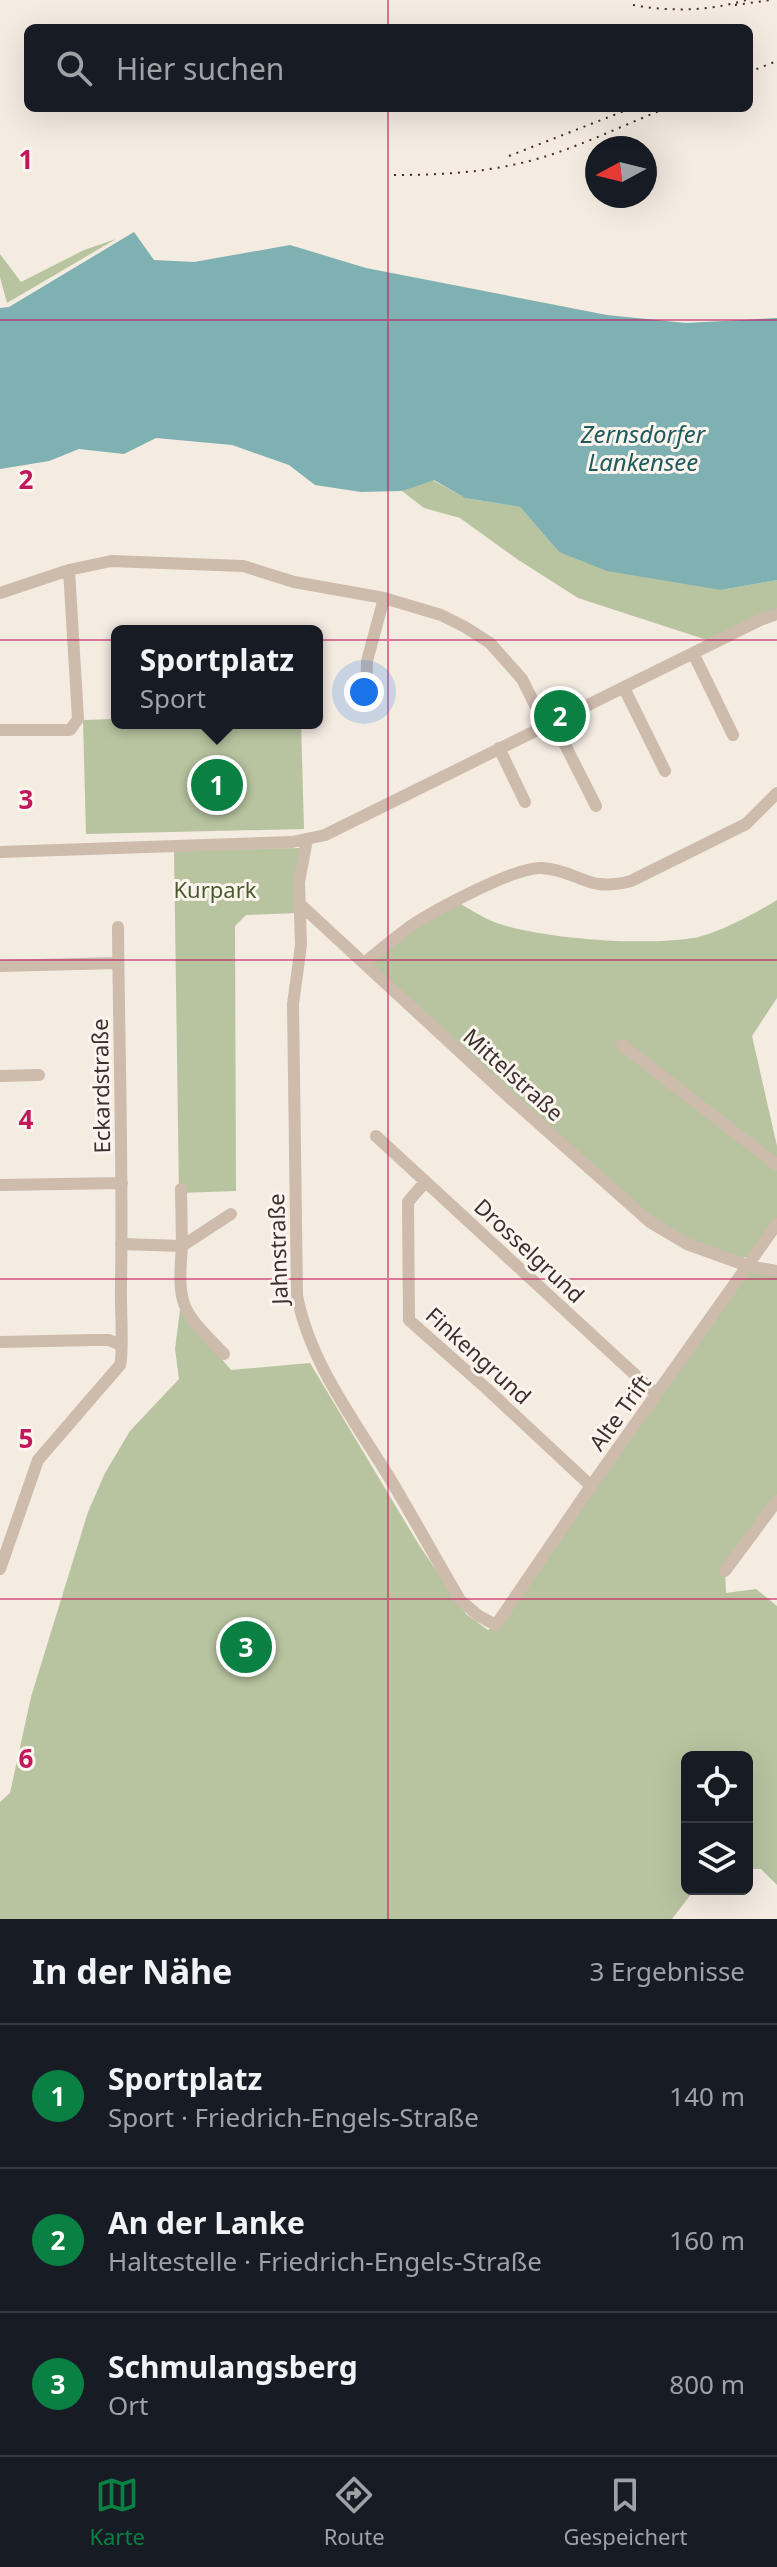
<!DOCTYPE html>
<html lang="de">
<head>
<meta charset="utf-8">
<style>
	body { margin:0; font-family:"Noto Sans",sans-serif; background:#242831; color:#f1f3f6 }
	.controls { position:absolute; right:24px; bottom:24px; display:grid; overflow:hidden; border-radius:12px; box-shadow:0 8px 32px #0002 }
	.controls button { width:72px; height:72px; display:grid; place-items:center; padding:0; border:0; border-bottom:2px solid #363941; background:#171b24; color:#f1f3f6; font:40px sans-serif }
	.compass { position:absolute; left:585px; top:136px; width:72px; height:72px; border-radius:50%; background:#171b24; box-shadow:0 8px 32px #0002; rotate:263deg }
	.you { position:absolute; left:364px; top:692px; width:28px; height:28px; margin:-20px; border:6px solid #fff; border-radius:50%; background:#1a73e8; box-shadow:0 0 0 12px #1a73e833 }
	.badge { display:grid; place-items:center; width:52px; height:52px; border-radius:50%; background:#0b8043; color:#fff; font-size:26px; font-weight:700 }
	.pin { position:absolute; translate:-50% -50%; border:4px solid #fff; box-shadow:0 2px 8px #0006 }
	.popup { position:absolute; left:111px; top:625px; width:212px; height:104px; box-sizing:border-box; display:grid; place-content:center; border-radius:12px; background:#171b24; filter:drop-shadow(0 2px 6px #0005); font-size:26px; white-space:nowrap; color:#9ea1a6 }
	.popup b { font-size:30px; color:#f1f3f6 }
	.popup::after { content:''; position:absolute; left:50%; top:100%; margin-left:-16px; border:16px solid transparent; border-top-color:#171b24 }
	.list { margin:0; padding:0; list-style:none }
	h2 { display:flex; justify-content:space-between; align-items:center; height:104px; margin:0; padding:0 32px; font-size:34px }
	h2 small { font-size:26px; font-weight:400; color:#9ea1a6 }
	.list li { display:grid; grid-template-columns:52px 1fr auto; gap:24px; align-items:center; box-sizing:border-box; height:144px; padding:0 32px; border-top:2px solid #363941 }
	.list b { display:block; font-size:30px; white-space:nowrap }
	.list p { margin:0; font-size:26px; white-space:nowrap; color:#9ea1a6 }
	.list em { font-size:26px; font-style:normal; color:#9ea1a6 }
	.icon { flex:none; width:44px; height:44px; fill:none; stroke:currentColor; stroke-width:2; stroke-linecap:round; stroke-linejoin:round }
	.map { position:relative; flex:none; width:777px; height:1919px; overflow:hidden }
	.search { position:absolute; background:#171b24; box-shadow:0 8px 32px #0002; left:24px; right:24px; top:24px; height:88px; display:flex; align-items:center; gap:20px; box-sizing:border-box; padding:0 28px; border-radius:12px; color:#9ea1a6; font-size:30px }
	.sheet { height:536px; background:#171b24 }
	nav { display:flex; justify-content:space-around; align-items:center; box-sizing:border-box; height:112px; border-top:2px solid #363941; background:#171b24; font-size:22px; color:#9ea1a6 }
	nav a { display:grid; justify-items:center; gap:4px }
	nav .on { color:#0b8043 }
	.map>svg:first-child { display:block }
	.green { fill:#b8c4a0 }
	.water { fill:#7fb0b2 }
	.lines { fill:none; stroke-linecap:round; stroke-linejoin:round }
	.minor { stroke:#cdbbac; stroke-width:12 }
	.rail { stroke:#3b302b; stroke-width:2; stroke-dasharray:2 6; stroke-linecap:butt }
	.grid { fill:none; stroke:#c2185b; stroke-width:2; stroke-opacity:0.55 }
	.labels { text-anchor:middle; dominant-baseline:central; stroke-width:6; stroke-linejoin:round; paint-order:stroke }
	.park-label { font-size:22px; fill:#4a5a2e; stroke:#fbf5ee }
	.street-label { font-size:22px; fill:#3b302b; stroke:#fbf5ee }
	.water-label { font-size:24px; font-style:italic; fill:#1f5a5e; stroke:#fbf5ee }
	.grid-label { font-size:26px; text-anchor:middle; font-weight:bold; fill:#c2185b; stroke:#fbf5ee; stroke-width:6; stroke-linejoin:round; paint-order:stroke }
</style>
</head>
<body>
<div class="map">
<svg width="777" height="1919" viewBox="0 0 777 1919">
	<rect width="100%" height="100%" fill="#f4ebe1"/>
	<path class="green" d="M116 239 7 303 0 277V254L21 282 84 250Z
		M431 479 465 498 520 507 559 552 721 590 777 580V611L707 640 578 598 517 559 460 518 424 508 402 491Z
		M117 719V723H301L304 829 86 834 83 720Z
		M302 848 298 913 246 915 235 926 236 1191 179 1193 174 849Z
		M777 900V998L752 1036 777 1146V1226C769 1235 757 1253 746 1257 729 1264 668 1228 653 1219L369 963 411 929 459 903C473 911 488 921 503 925 551 939 644 946 693 938 715 935 758 912 777 900Z
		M751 1270 777 1275V1501L725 1571 726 1593 756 1589 777 1606V1885L761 1869H747V1757H687V1889H695L672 1919H0V1802L10 1793 31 1697 88 1512 105 1473 130 1431 179 1379 175 1349 180 1310 231 1370 310 1363 419 1545 466 1614 488 1630 496 1625Z"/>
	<path class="water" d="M134 232 154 260 194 262 290 245 366 268 607 315 686 323 777 318V580L721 590 607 571 559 552 520 507 465 498 434 480 402 491 361 492 315 485 289 465 232 445 156 438 124 454 79 449 49 461 0 469V308L9 307Z"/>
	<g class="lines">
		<path class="minor" d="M0 593 69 570 111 561 243 566 294 582 384 598 441 615 465 627 490 643 522 679 546 727
			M693 653 733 735
			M624 688 665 771
			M366 698 367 661 384 598
			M554 723 596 806
			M0 730H70L78 719 69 570
			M499 748 525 802
			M307 840 299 882 301 945 293 1004 297 1295C309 1361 354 1420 389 1477 413 1517 436 1559 460 1600L479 1616 496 1625 591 1486 777 1224
			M0 852 292 842 325 835 760 620 777 614
			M302 906 511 1099 650 1222 687 1244 748 1266 777 1271
			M364 963C379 951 393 939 408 928 431 912 516 866 542 868 581 871 586 893 631 881L746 824 777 793
			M0 966 118 963
			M622 1045 777 1165
			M0 1076 39 1075
			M376 1136 656 1394
			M425 1182 408 1202 409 1320 487 1389 591 1486
			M0 1185 122 1183
			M121 1244 182 1246 181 1189
			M0 1342 93 1340H109L121 1345
			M224 1354C182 1310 177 1309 182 1246L231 1214
			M0 1569 38 1460 120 1365C124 1353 120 1302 121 1285 123 1166 119 1047 118 927
			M725 1571 777 1501"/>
		<path class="rail" d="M633 5C671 12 709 11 746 0
			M735 5 771 0
			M749 72 777 61
			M509 156 632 108
			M394 175C435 175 477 173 517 164 568 153 618 127 667 108"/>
	</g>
	<path class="grid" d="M388 0V28M388 108V1919M0 320H777M0 640H777M0 960H777M0 1279H777M0 1599H777"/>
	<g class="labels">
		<g class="park-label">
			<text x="215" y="889">Kurpark</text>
		</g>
		<g class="street-label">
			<text transform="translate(514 1074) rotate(42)">Mittelstraße</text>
			<text transform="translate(100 1086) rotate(-91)">Eckardstraße</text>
			<text transform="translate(277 1249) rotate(-92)">Jahnstraße</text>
			<text transform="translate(530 1250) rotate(43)">Drosselgrund</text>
			<text transform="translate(479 1355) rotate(42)">Finkengrund</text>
			<text transform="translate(619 1412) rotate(-54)">Alte Trift</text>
		</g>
		<g class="water-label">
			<text x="643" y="433">Zernsdorfer<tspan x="643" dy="28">Lankensee</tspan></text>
		</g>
	</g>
	<g class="grid-label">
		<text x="26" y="169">1</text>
		<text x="26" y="489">2</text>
		<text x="26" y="809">3</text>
		<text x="26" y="1129">4</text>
		<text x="26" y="1448">5</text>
		<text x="26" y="1768">6</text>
	</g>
</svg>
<div class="controls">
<button><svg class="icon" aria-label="locate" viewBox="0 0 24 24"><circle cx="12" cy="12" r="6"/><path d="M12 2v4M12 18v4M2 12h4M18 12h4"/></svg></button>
<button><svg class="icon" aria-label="layers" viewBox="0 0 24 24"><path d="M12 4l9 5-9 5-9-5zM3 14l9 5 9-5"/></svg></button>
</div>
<svg class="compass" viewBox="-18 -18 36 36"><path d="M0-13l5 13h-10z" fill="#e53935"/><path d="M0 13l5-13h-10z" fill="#9ea1a6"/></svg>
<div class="you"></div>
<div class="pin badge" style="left:217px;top:785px">1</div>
<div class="popup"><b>Sportplatz</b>Sport</div>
<div class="pin badge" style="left:560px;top:716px">2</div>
<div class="pin badge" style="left:246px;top:1647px">3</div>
<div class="search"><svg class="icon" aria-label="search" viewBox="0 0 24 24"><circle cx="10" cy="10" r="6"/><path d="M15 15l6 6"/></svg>Hier suchen</div>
</div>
<section class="sheet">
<h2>In der Nähe<small>3 Ergebnisse</small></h2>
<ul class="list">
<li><span class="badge">1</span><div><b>Sportplatz</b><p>Sport · Friedrich-Engels-Straße</p></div><em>140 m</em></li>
<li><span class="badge">2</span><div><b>An der Lanke</b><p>Haltestelle · Friedrich-Engels-Straße</p></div><em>160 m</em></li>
<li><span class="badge">3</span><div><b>Schmulangsberg</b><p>Ort</p></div><em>800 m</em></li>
</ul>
</section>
<nav>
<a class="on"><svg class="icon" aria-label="map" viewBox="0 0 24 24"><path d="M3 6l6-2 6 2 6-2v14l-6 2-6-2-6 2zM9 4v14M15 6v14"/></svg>Karte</a>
<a><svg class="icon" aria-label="directions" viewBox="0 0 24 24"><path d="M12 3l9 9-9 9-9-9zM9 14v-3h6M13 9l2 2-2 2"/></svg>Route</a>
<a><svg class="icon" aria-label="saved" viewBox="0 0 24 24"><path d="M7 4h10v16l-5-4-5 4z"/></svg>Gespeichert</a>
</nav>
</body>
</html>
